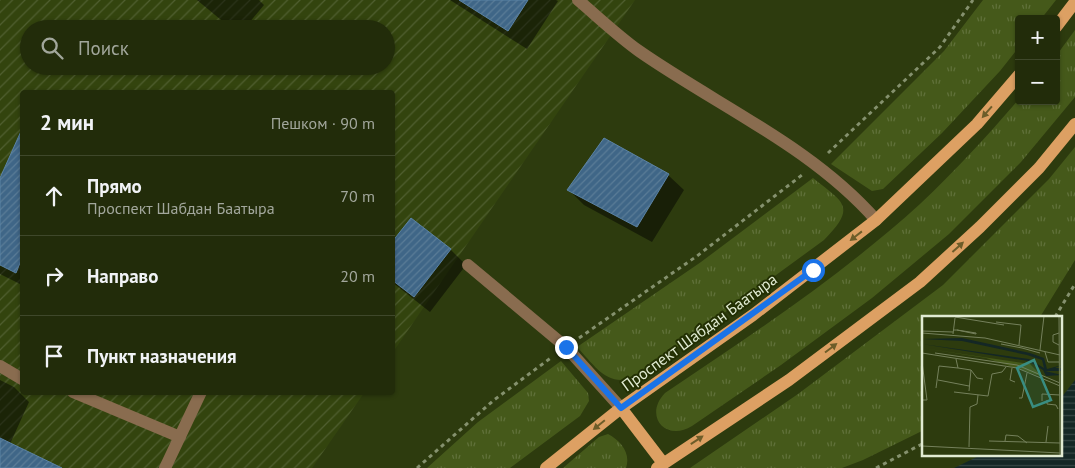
<!DOCTYPE html>
<html lang="ru">
<head>
<meta charset="utf-8">
<style>
	body { margin:0; font-family:"PT Sans",sans-serif; background:#2e3818; color:#f1f3f6 }
	.controls { position:absolute; right:15px; top:15px; display:grid; overflow:hidden; border-radius:5px; box-shadow:0 1px 4px #0004 }
	.controls button { width:45px; height:45px; display:grid; place-items:center; padding:0; border:0; border-bottom:1px solid #3f482b; background:#222c0a; color:#f1f3f6; font:25px sans-serif }
	.stop { position:absolute; width:15px; height:15px; margin:-11px; border:4px solid #1a73e8; border-radius:50%; background:#fff }
	.stop.end { background:#1a73e8; border-color:#fff; box-shadow:0 1px 5px #0008 }
	.list { margin:0; padding:0; list-style:none }
	h2 { display:flex; justify-content:space-between; align-items:center; height:65px; margin:0; padding:0 20px; font-size:21px }
	h2 small { font-size:16px; font-weight:400; color:#a2a79c }
	.list li { display:grid; grid-template-columns:32px 1fr auto; gap:15px; align-items:center; box-sizing:border-box; height:80px; padding:0 20px; border-top:1px solid #3f482b }
	.list b { display:block; font-size:19px; white-space:nowrap }
	.list p { margin:0; font-size:16px; white-space:nowrap; color:#a2a79c }
	.list em { font-size:16px; font-style:normal; color:#a2a79c }
	.icon { flex:none; width:28px; height:28px; fill:none; stroke:currentColor; stroke-width:2; stroke-linecap:round; stroke-linejoin:round }
	.map { position:relative; flex:none; width:1075px; height:468px; overflow:hidden }
	.search { position:absolute; background:#222c0a; box-shadow:0 1px 4px #0004; left:20px; top:20px; width:375px; height:55px; display:flex; align-items:center; gap:12px; box-sizing:border-box; padding:0 18px; border-radius:28px; color:#a2a79c; font-size:19px }
	.panel { position:absolute; background:#222c0a; box-shadow:0 1px 4px #0004; left:20px; top:90px; width:375px; height:305px; border-radius:5px }
	.map>svg:first-child { display:block }
	.industrial { fill:url(#industrial-furrows); fill-rule:evenodd }
	.grass { fill:url(#grass-tufts) }
	.water { fill:url(#water-rules) }
	.shadow { fill:#0007 }
	.building { fill:url(#building-hatch); stroke:#5b83a5 }
	.lines { fill:none; stroke-linecap:round; stroke-linejoin:round }
	.path { stroke:#85916e; stroke-width:3; stroke-dasharray:4 4; stroke-linecap:butt }
	.minor { stroke:#896c4f; stroke-width:12 }
	.major { stroke:#dda063; stroke-width:12 }
	.oneway { fill:#6d5d29 }
	.route { stroke:#1a73e8; stroke-width:6 }
	.labels { text-anchor:middle; dominant-baseline:central; stroke-width:4; stroke-linejoin:round; paint-order:stroke }
	.street-label { font-size:16px; fill:#e1ebd2; stroke:#233003 }
	.inset-road { fill:none; stroke:#75815c; stroke-width:1 }
	.view { fill:#398d82; fill-opacity:0.15; stroke:#398d82; stroke-width:2.5 }
	.inset-edge { fill:none; stroke:#e1ebd2; stroke-width:2.5 }
</style>
</head>
<body>
<div class="map">
<svg width="1075" height="468" viewBox="0 0 1075 468">
	<defs>
		<pattern id="industrial-furrows" width="10" height="10" patternUnits="userSpaceOnUse" patternTransform="scale(1.25)"><rect width="10" height="10" fill="#33440e"/><path d="M-1 1l2-2M0 10L10 0M9 11l2-2" fill="none" stroke="#505f30"/></pattern>
		<pattern id="grass-tufts" width="24" height="20" patternUnits="userSpaceOnUse" patternTransform="scale(1.25)"><rect width="24" height="20" fill="#45591a"/><path d="M3 7l-1-3M5 7V3M7 7l1-3M15 17l-1-3M17 17v-4M19 17l1-3" fill="none" stroke="#60713a"/></pattern>
		<pattern id="water-rules" width="6" height="5" patternUnits="userSpaceOnUse" patternTransform="scale(1.25)"><rect width="6" height="5" fill="#142725"/><path d="M0 2.5h6" fill="none" stroke="#364644"/></pattern>
		<pattern id="building-hatch" width="6" height="6" patternUnits="userSpaceOnUse" patternTransform="scale(1.25)"><rect width="6" height="6" fill="#3f6687"/><path d="M-1 1l2-2M0 6l6-6M5 7l2-2" fill="none" stroke="#5a7c97"/></pattern>
	</defs>
	<rect width="100%" height="100%" fill="#2d3b0e"/>
	<path class="industrial" d="M0 0H635L393 352 392 92H22V392L364 393 312 468H0ZM29 29H386V66H29Z"/>
	<path class="grass" d="M983 0H1056L1041 19H1019V47L1000 71 942 133 883 189 872 191 831 164 944 51Z
		M1075 30V97L1021 162 949 234 872 298 781 365 692 426C666 442 643 416 665 393 753 334 842 275 920 204 955 171 988 135 1019 99V101H1056V56Z
		M1075 147V260L1040 317H924V430L863 460 842 468H690L798 394 943 285 1049 179Z
		M813 178C844 203 857 206 824 240L638 376C608 389 596 367 577 347L701 262Z
		M561 361 588 393 589 401 580 416 510 468H427L478 422Z
		M608 434C621 441 631 453 626 468H563L599 437Z"/>
	<path class="water" d="M1075 380V468H954L983 454H1061V398Z"/>
	<path class="shadow" d="M197 0H259L264 5 244 29H232Z
		M450 0H556L558 1 527 49Z
		M22 132V285L0 274V181Z
		M668 175 684 190 652 242 584 205 569 190Z
		M411 219 451 250 466 265 430 312 392 282V244Z
		M0 380 14 387 29 402 10 444 59 468H0Z"/>
	<path class="building" d="M459 0H528L508 31Z
		M22 129V258L16 273 0 265V178Z
		M604 138 669 174 637 227 567 190Z
		M411 218 451 249 414 297 392 280V242Z
		M0 438 62 468H0Z"/>
	<g class="lines">
		<path class="path" d="M828 153 940 47 973 0
			M1055 317 1075 284
			M579 338 697 256 802 175
			M417 468 494 400 552 357
			M876 468 924 443"/>
		<path class="minor" d="M578 0C598 17 618 36 639 51 718 106 812 147 876 220
			M468 265 566 347 621 408
			M0 366 22 379
			M73 392 180 437
			M165 468 201 392"/>
		<path class="major" d="M1056 27 1075 2
			M621 408 663 463
			M546 468 621 408 753 315 876 220 977 124 1019 75
			M657 468 789 380 920 282 980 227 1039 168 1075 124"/>
	</g>
	<defs><path id="oneway-solid" d="M-6-.8H1V-3.2L6.5 0L1 3.2V.8H-6Z" transform="scale(1.25)"/></defs>
	<g class="oneway">
		<use href="#oneway-solid" transform="translate(987 112) rotate(131)"/>
		<use href="#oneway-solid" transform="translate(856 236) rotate(142)"/>
		<use href="#oneway-solid" transform="translate(958 247) rotate(-42)"/>
		<use href="#oneway-solid" transform="translate(831 348) rotate(-37)"/>
		<use href="#oneway-solid" transform="translate(599 425) rotate(141)"/>
		<use href="#oneway-solid" transform="translate(697 440) rotate(-34)"/>
	</g>
	<g class="lines">
		<path class="route" d="M566 347 621 408 813 270"/>
	</g>
	<g class="labels">
		<g class="street-label">
			<text transform="translate(699 332) rotate(-36)">Проспект Шабдан Баатыра</text>
		</g>
	</g>
	<g transform="translate(922 316)">
		<rect width="140" height="140" fill="#2d3b0e"/>
		<path d="M0 32 108 48 121 61 64 42Z" fill="#45591a"/>
		<path d="M0 23 40 22 108 37 122 42 125 53 140 49 133 52H140L139 55H123L140 59 124 60 121 54 106 45 0 28 107 43 122 52 120 44 105 39 40 25Z" fill="#142725"/>
		<path class="inset-road" d="M137 0 138 140M33 1 82 9M74 6 99 9 97 29M31 14H35L54 17V18L35 14M0 15 31 16M0 17 63 22 138 39M137 17 131 19V26L137 29M31 18 33 2M79 28 100 32M100 32 118 37M118 34 122 0M123 36 126 46H137M0 37 95 52 138 70M13 37 95 49 138 67M34 43 36 52 49 54 55 62 61 63M0 46 5 84H0M90 52 88 64 93 66M16 64 47 70M14 72 17 50 36 52M47 75 49 54M32 76 66 80 70 58 80 56 84 51M97 82H100L105 57M125 84V88L134 89 136 93M120 85V78L138 79M67 125 138 127M83 125 84 119 96 120 105 127M124 126 126 110M0 130 138 137M47 131 48 91 55 88 56 79"/>
		<path class="view" d="M112 44 129 84 111 91 95 52Z"/>
		<rect width="140" height="140" class="inset-edge"/>
	</g>
</svg>
<div class="controls">
<button>+</button>
<button>−</button>
</div>
<div class="stop" style="left:813px;top:270px"></div>
<div class="stop end" style="left:566px;top:347px"></div>
<div class="search"><svg class="icon" aria-label="search" viewBox="0 0 24 24"><circle cx="10" cy="10" r="6"/><path d="M15 15l6 6"/></svg>Поиск</div>
<section class="panel">
<h2>2 мин<small>Пешком · 90 m</small></h2>
<ul class="list">
<li><svg class="icon" aria-label="ahead" viewBox="0 0 24 24"><path d="M12 20V5M6 11l6-6 6 6"/></svg><div><b>Прямо</b><p>Проспект Шабдан Баатыра</p></div><em>70 m</em></li>
<li><svg class="icon" aria-label="right" viewBox="0 0 24 24"><path d="M7 20v-9h11M14 6l5 5-5 5"/></svg><div><b>Направо</b></div><em>20 m</em></li>
<li><svg class="icon" aria-label="arrive" viewBox="0 0 24 24"><path d="M6 21V4h12l-3 4 3 4H6"/></svg><div><b>Пункт назначения</b></div></li>
</ul>
</section>
</div>
</body>
</html>
